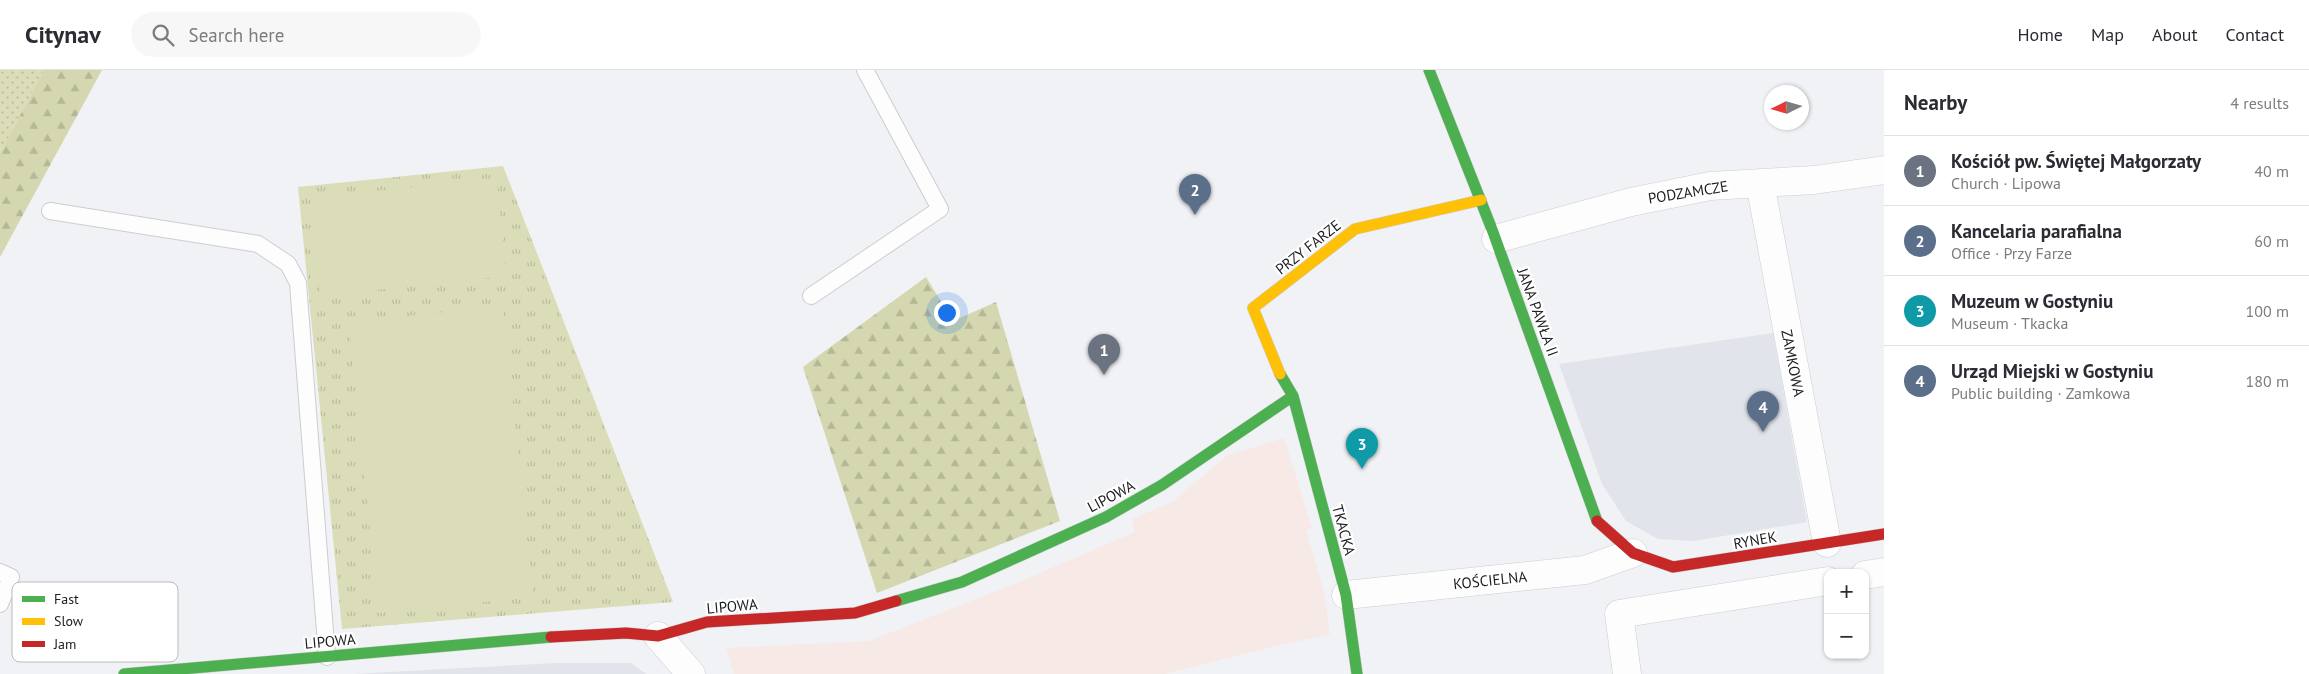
<!DOCTYPE html>
<html lang="en">
<head>
<meta charset="utf-8">
<style>
	body { margin:0; font-family:"PT Sans",sans-serif; background:#f7f7f7; color:#2b2b33 }
	.controls { position:absolute; right:15px; bottom:15px; display:grid; overflow:hidden; border-radius:10px; box-shadow:0 1px 4px #0004 }
	.controls button { width:45px; height:45px; display:grid; place-items:center; padding:0; border:0; border-bottom:1px solid #e1e1e2; background:#fff; color:#2b2b33; font:25px sans-serif }
	.compass { position:absolute; left:1764px; top:15px; width:45px; height:45px; border-radius:50%; background:#fff; box-shadow:0 1px 4px #0004; rotate:265deg }
	.you { position:absolute; left:946px; top:242px; width:18px; height:18px; margin:-12px; border:4px solid #fff; border-radius:50%; background:#1a73e8; box-shadow:0 0 0 8px #1a73e833 }
	.badge { display:grid; place-items:center; width:32px; height:32px; border-radius:50%; background:#67686a; color:#fff; font-size:16px; font-weight:700 }
	.pin { position:absolute; translate:-50% -41px; filter:drop-shadow(0 1px 2px #0008) }
	.pin::after { content:''; position:absolute; top:26px; width:18px; height:15px; background:inherit; clip-path:polygon(0 0,100% 0,50% 100%) }
	.list { margin:0; padding:0; list-style:none }
	h2 { display:flex; justify-content:space-between; align-items:center; height:65px; margin:0; padding:0 20px; font-size:21px }
	h2 small { font-size:16px; font-weight:400; color:#7c7c81 }
	.list li { display:grid; grid-template-columns:32px 1fr auto; gap:15px; align-items:center; box-sizing:border-box; height:70px; padding:0 20px; border-top:1px solid #e1e1e2 }
	.list b { display:block; font-size:19px; white-space:nowrap }
	.list p { margin:0; font-size:16px; white-space:nowrap; color:#7c7c81 }
	.list em { font-size:16px; font-style:normal; color:#7c7c81 }
	.icon { flex:none; width:28px; height:28px; fill:none; stroke:currentColor; stroke-width:2; stroke-linecap:round; stroke-linejoin:round }
	.map { position:relative; flex:none; width:1884px; height:604px; overflow:hidden }
	header { display:flex; align-items:center; gap:30px; box-sizing:border-box; height:70px; padding:0 25px; background:#fff; border-bottom:1px solid #e1e1e2 }
	header strong { font-size:24px }
	nav { display:flex; gap:28px; margin-inline-start:auto; font-size:18px }
	.search { width:350px; height:45px; background:#f7f7f7; display:flex; align-items:center; gap:12px; box-sizing:border-box; padding:0 18px; border-radius:28px; color:#7c7c81; font-size:19px }
	main { display:flex }
	aside { flex:1; background:#fff }
	.map>svg:first-child { display:block }
	.built { fill:#e2e4ec }
	.education { fill:#f6e9e6 }
	.grass { fill:url(#grass-dots) }
	.forest { fill:url(#forest-firs) }
	.park { fill:url(#park-tufts) }
	.garden { fill:#daddb7 }
	.lines { fill:none; stroke-linecap:round; stroke-linejoin:round }
	.lane-casing { stroke:#cccdcf; stroke-width:18 }
	.street-casing { stroke:#cccdcf; stroke-width:29 }
	.fast-casing { stroke:#cccdcf; stroke-width:12 }
	.slow-casing { stroke:#cccdcf; stroke-width:12 }
	.jam-casing { stroke:#cccdcf; stroke-width:12 }
	.lane { stroke:#fdfdfe; stroke-width:16 }
	.street { stroke:#fdfdfe; stroke-width:28 }
	.fast { stroke:#4caf50; stroke-width:11 }
	.slow { stroke:#ffc107; stroke-width:11 }
	.jam { stroke:#c62828; stroke-width:11 }
	.labels { text-anchor:middle; dominant-baseline:central; stroke-width:4.5; stroke-linejoin:round; paint-order:stroke }
	.street-label { font-size:15px; fill:#1c1d1f; stroke:#fff }
	.key { fill:#fff; stroke:#bbbbbc; stroke-width:1 }
	.key-label { font-size:14px; fill:#1c1d1f }
</style>
</head>
<body>
<header>
<strong>Citynav</strong>
<div class="search"><svg class="icon" aria-label="search" viewBox="0 0 24 24"><circle cx="10" cy="10" r="6"/><path d="M15 15l6 6"/></svg>Search here</div>
<nav><a>Home</a><a>Map</a><a>About</a><a>Contact</a></nav>
</header>
<main>
<div class="map">
<svg width="1884" height="604" viewBox="0 0 1884 604">
	<defs>
		<pattern id="grass-dots" width="8" height="8" patternUnits="userSpaceOnUse" patternTransform="scale(1.25)"><rect width="8" height="8" fill="#daddb7"/><path d="M2 2h.1M6 6h.1" fill="none" stroke="#babd9d" stroke-width="1.8" stroke-linecap="round"/></pattern>
		<pattern id="forest-firs" width="22" height="20" patternUnits="userSpaceOnUse" patternTransform="scale(1.25)"><rect width="22" height="20" fill="#d4d7b0"/><path d="M5 1l3.5 6h-7zM16 11l3.5 6h-7z" fill="#b5b897"/></pattern>
		<pattern id="park-tufts" width="24" height="20" patternUnits="userSpaceOnUse" patternTransform="scale(1.25)"><rect width="24" height="20" fill="#daddb7"/><path d="M3 7l-1-3M5 7V3M7 7l1-3M15 17l-1-3M17 17v-4M19 17l1-3" fill="none" stroke="#babd9d"/></pattern>
	</defs>
	<rect width="100%" height="100%" fill="#f1f2f5"/>
	<path class="built" d="M1773 263 1807 452 1694 471 1658 469 1626 451 1602 414 1559 294Z
		M555 593H631L646 604H353Z"/>
	<path class="education" d="M1284 368 1312 458 1306 460 1324 521 1330 564 1267 578 1165 604H734L726 578 869 571 1019 512 1135 462 1132 449 1172 432 1228 385Z"/>
	<path class="grass" d="M0 0H44L0 83Z"/>
	<path class="forest" d="M44 0H102L0 187V83Z
		M926 207 953 251 996 232 1060 451 877 523 803 297Z"/>
	<path class="park" d="M503 96 673 532 342 559 298 117Z"/>
	<path class="garden" d="M497 109 506 206 320 226 311 127Z
		M503 236 533 527 378 543 349 252Z"/>
	<g class="lines">
		<defs>
			<path id="lane" d="M50 141 258 174 288 194 298 213 327 587
				M811 226 940 139 865 0
				M0 502 11 507 0 534"/>
			<path id="street" d="M1760 113 1827 473
				M1496 169 1631 132 1710 116 1814 110 1884 100
				M1865 505 1884 502
				M1346 525 1585 500 1633 483
				M658 566 691 604
				M1627 604 1619 544 1828 511"/>
			<path id="fast" d="M1429 0 1493 162 1597 451
				M1280 304 1293 326 1346 525 1357 604
				M896 531 962 512 1106 447 1162 415 1293 326
				M124 604 551 567"/>
			<path id="slow" d="M1280 304 1253 238 1355 159 1481 130"/>
			<path id="jam" d="M1597 451 1633 483 1673 497 1884 464
				M551 567 626 563 658 566 707 552 855 543 896 531"/>
		</defs>
		<use href="#lane" class="lane-casing"/>
		<use href="#street" class="street-casing"/>
		<use href="#fast" class="fast-casing"/>
		<use href="#slow" class="slow-casing"/>
		<use href="#jam" class="jam-casing"/>
		<use href="#lane" class="lane"/>
		<use href="#street" class="street"/>
		<use href="#fast" class="fast"/>
		<use href="#slow" class="slow"/>
		<use href="#jam" class="jam"/>
	</g>
	<g class="labels">
		<g class="street-label">
			<text transform="translate(1688 122) rotate(-9)">PODZAMCZE</text>
			<text transform="translate(1308 177) rotate(-38)">PRZY FARZE</text>
			<text transform="translate(1538 242) rotate(70)">JANA PAWŁA II</text>
			<text transform="translate(1793 293) rotate(79)">ZAMKOWA</text>
			<text transform="translate(1111 426) rotate(-28)">LIPOWA</text>
			<text transform="translate(1344 460) rotate(75)">TKACKA</text>
			<text transform="translate(1755 470) rotate(-10)">RYNEK</text>
			<text transform="translate(1490 510) rotate(-6)">KOŚCIELNA</text>
			<text transform="translate(732 536) rotate(-5)">LIPOWA</text>
			<text transform="translate(330 571) rotate(-5)">LIPOWA</text>
		</g>
	</g>
	<rect x="12" y="512" width="166" height="80" rx="8" class="key"/>
	<rect x="22" y="526" width="23" height="6" fill="#4caf50"/>
	<rect x="22" y="548" width="23" height="7" fill="#ffc107"/>
	<rect x="22" y="571" width="23" height="6" fill="#c62828"/>
	<g class="key-label">
		<text x="54" y="534">Fast</text>
		<text x="54" y="556">Slow</text>
		<text x="54" y="579">Jam</text>
	</g>
</svg>
<div class="controls">
<button>+</button>
<button>−</button>
</div>
<svg class="compass" viewBox="-18 -18 36 36"><path d="M0-13l5 13h-10z" fill="#e53935"/><path d="M0 13l5-13h-10z" fill="#7c7c81"/></svg>
<div class="you"></div>
<div class="pin badge" style="left:1104px;top:305px;background:#6b7280">1</div>
<div class="pin badge" style="left:1195px;top:145px;background:#5c6f8a">2</div>
<div class="pin badge" style="left:1362px;top:399px;background:#0f9aa8">3</div>
<div class="pin badge" style="left:1763px;top:362px;background:#5c6f8a">4</div>
</div>
<aside>
<h2>Nearby<small>4 results</small></h2>
<ul class="list">
<li><span class="badge" style="background:#6b7280">1</span><div><b>Kościół pw. Świętej Małgorzaty</b><p>Church · Lipowa</p></div><em>40 m</em></li>
<li><span class="badge" style="background:#5c6f8a">2</span><div><b>Kancelaria parafialna</b><p>Office · Przy Farze</p></div><em>60 m</em></li>
<li><span class="badge" style="background:#0f9aa8">3</span><div><b>Muzeum w Gostyniu</b><p>Museum · Tkacka</p></div><em>100 m</em></li>
<li><span class="badge" style="background:#5c6f8a">4</span><div><b>Urząd Miejski w Gostyniu</b><p>Public building · Zamkowa</p></div><em>180 m</em></li>
</ul>
</aside>
</main>
</body>
</html>
